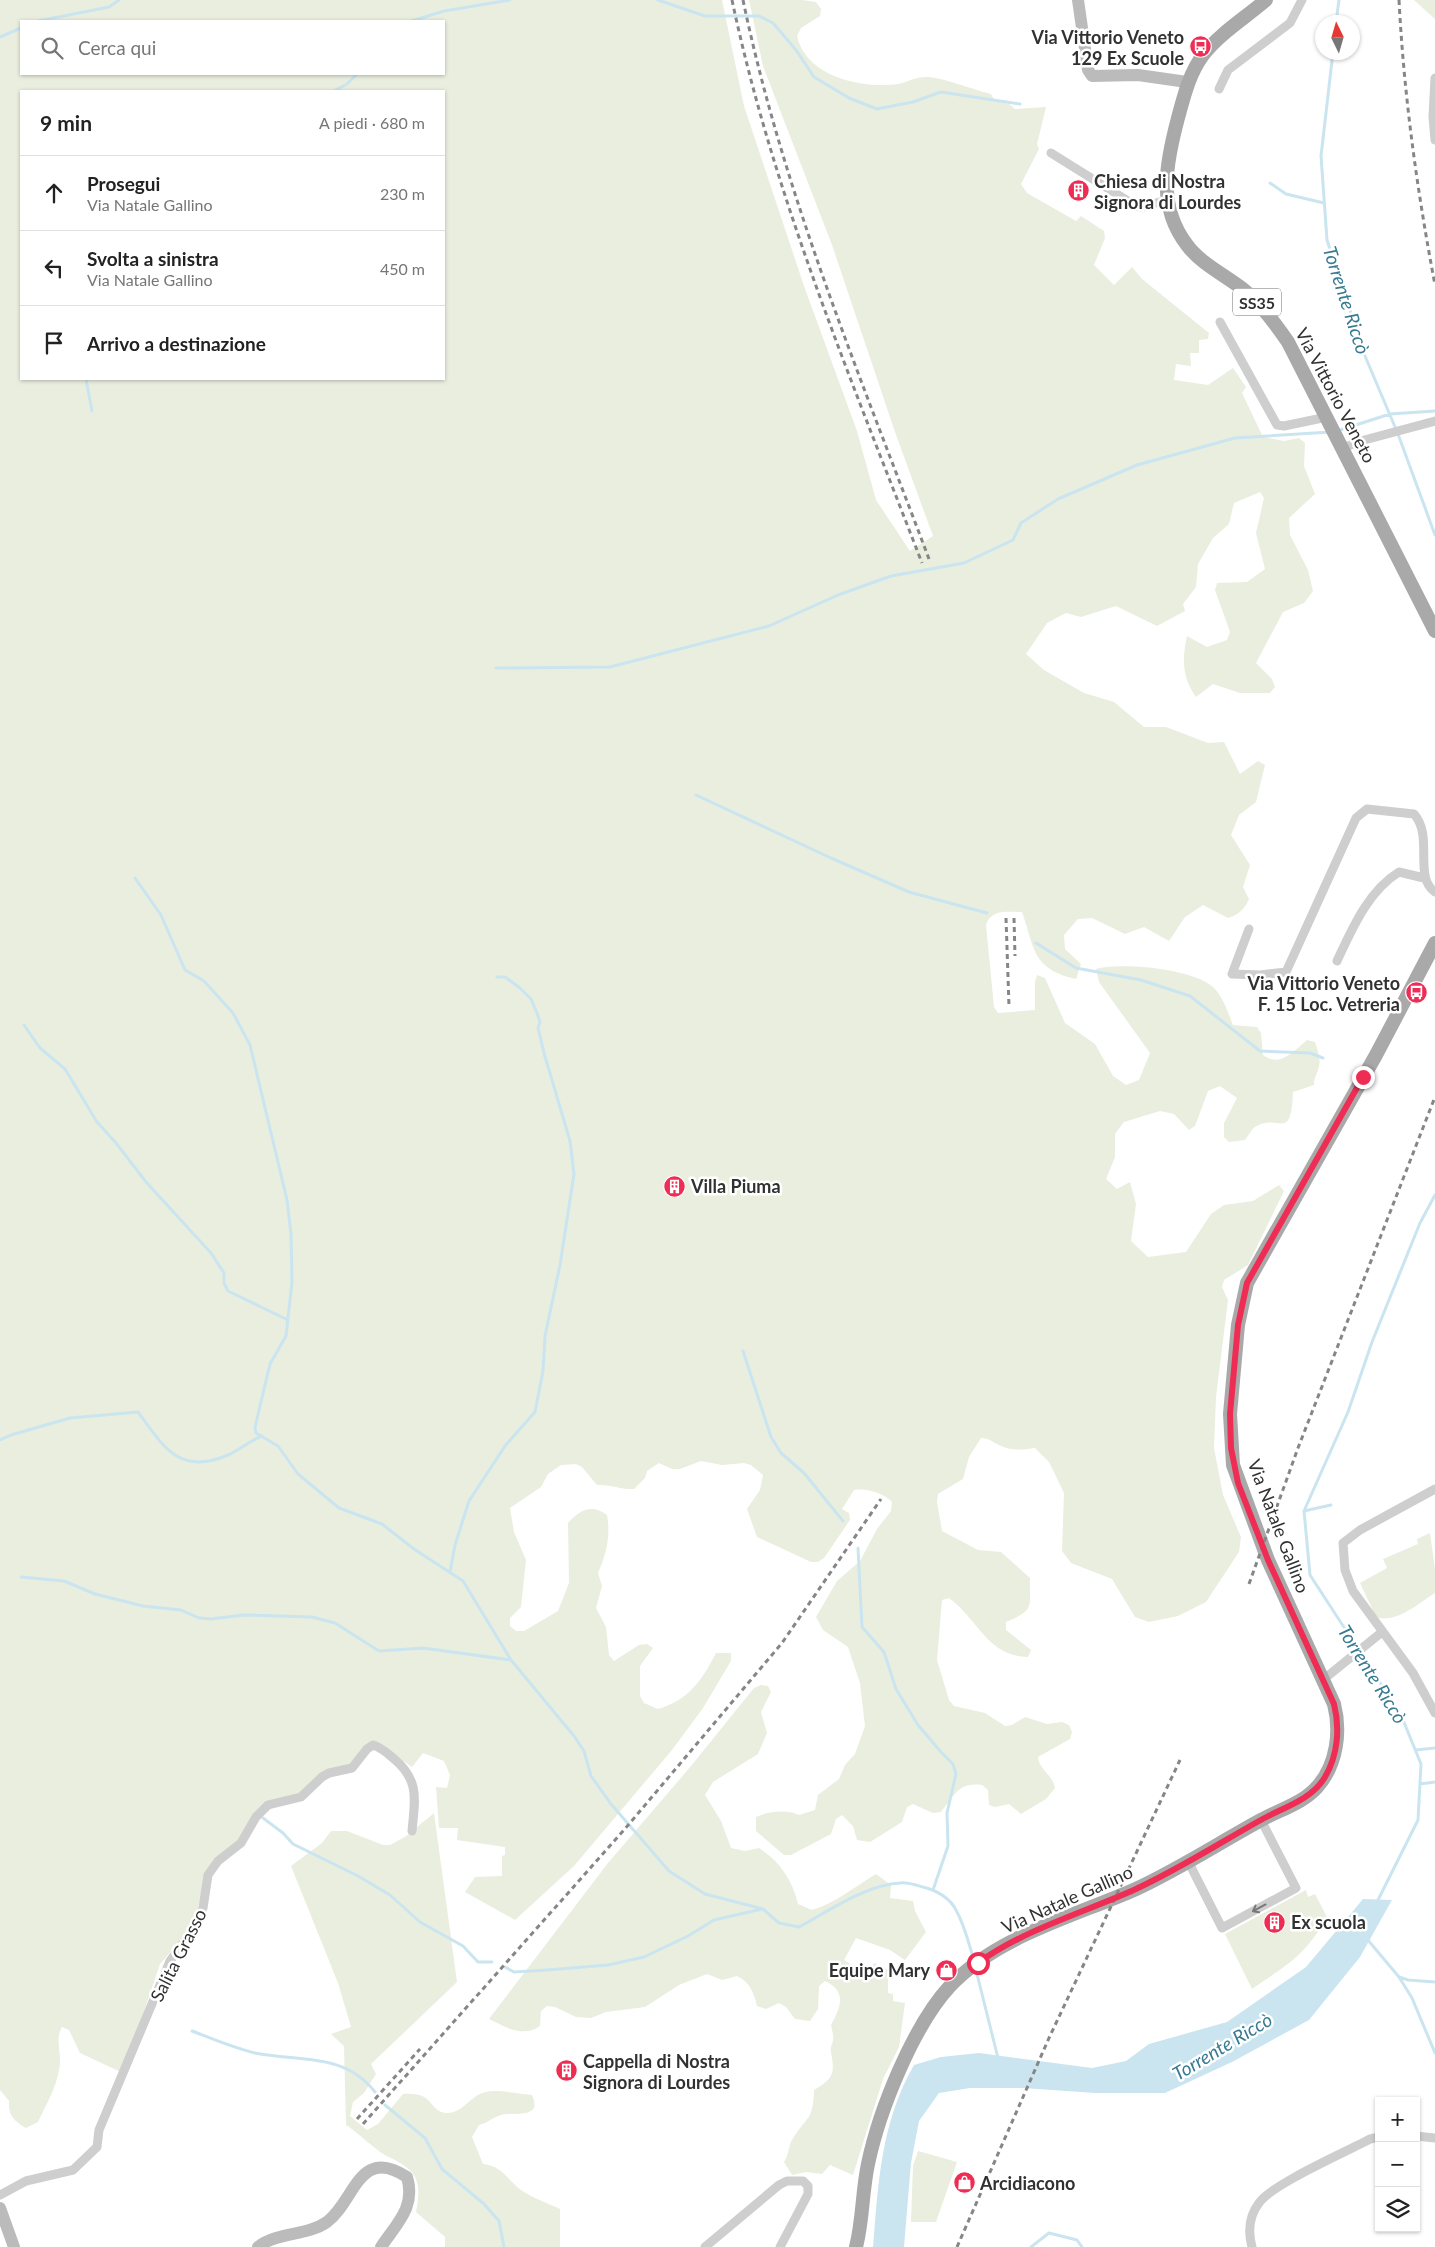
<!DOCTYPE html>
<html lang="it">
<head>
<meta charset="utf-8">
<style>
	body { margin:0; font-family:Lato,sans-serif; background:#f6f6f6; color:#222 }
	.controls { position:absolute; right:15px; bottom:15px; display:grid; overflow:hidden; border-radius:0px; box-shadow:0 1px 4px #0004 }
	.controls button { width:45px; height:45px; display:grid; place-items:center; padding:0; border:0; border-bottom:1px solid #e0e0e0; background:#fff; color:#222; font:25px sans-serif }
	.compass { position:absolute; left:1315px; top:15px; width:45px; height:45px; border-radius:50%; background:#fff; box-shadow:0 1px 4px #0004; rotate:355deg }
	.stop { position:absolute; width:15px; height:15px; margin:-11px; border:4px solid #ef2c54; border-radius:50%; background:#fff }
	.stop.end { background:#ef2c54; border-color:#fff; box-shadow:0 1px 5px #0008 }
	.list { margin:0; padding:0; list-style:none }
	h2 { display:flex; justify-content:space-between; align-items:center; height:65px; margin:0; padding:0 20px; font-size:21px }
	h2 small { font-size:16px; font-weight:400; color:#767676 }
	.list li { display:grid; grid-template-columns:32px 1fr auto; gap:15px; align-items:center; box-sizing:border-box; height:75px; padding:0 20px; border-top:1px solid #e0e0e0 }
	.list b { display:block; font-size:19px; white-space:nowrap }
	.list p { margin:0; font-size:16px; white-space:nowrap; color:#767676 }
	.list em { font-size:16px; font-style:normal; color:#767676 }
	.icon { flex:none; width:28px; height:28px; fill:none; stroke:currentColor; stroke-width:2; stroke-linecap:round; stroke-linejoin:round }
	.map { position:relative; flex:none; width:1435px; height:2247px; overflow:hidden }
	.search { position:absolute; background:#fff; box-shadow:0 1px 4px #0004; left:20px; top:20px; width:425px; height:55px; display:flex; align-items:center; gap:12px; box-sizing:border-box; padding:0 18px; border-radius:0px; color:#767676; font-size:19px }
	.panel { position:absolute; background:#fff; box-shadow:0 1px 4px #0004; left:20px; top:90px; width:425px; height:290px; border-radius:0px }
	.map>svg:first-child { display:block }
	.green { fill:#e9eedf; fill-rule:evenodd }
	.water { fill:#cae5ef }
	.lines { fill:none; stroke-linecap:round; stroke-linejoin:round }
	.stream { stroke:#cae5ef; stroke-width:3 }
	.street { stroke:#cecece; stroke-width:9 }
	.secondary { stroke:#bbb; stroke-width:12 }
	.primary { stroke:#a9a9a9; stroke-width:14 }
	.rail { stroke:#868686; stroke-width:3; stroke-dasharray:5 4; stroke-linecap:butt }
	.oneway { stroke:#787878 }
	.route { stroke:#ef2c54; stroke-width:6 }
	.labels { text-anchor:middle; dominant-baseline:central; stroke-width:5; stroke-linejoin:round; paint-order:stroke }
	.shield { fill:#fff; stroke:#6f6f6f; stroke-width:1 }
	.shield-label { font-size:16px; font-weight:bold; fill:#313131 }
	.poi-label { font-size:18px; font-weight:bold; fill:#313131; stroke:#fff; text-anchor:start }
	.street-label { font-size:18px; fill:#313131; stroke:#fff }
	.water-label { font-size:19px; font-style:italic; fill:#377a92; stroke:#fff }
</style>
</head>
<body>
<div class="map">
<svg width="1435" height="2247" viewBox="0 0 1435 2247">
	<rect width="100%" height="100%" fill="#fff"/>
	<path class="green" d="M0 0H722L744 106 804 286 857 431 876 500 910 551 933 536 895 432 832 245 763 66 749 0H802L816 2 821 9 820 16 801 28 797 36C806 77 862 89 898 84 908 82 917 76 928 77 948 79 971 89 991 94L995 101 1009 104 1015 109 1046 107 1037 144 1039 149 1021 184 1027 193 1076 221 1081 216 1104 231 1105 238 1094 265 1114 285 1132 267 1142 279 1209 333 1208 339 1199 340V353H1190L1191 366 1176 364 1174 380 1208 385 1233 368 1246 387 1242 393 1263 437 1284 441 1299 438 1305 443 1304 466 1315 494 1289 518 1290 535 1308 570 1313 591 1304 603 1283 612 1256 663 1272 679 1275 687 1270 693H1240L1213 684 1196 697C1182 678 1182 658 1187 636L1207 647 1227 640 1230 632 1215 590 1217 583 1247 582 1265 569 1256 533 1264 498 1260 492 1234 503 1229 524 1213 538 1198 564 1196 587 1183 604 1185 611 1157 626 1116 606 1081 617 1066 613 1047 623 1026 654 1044 670 1084 693 1114 702 1144 727H1166L1208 743 1224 742 1240 774 1258 761 1265 765 1256 802 1239 815 1231 835 1250 865 1243 887 1249 899C1245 909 1238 915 1228 918L1203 905 1185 917 1169 941 1144 927 1125 934 1092 918 1078 919 1064 935 1065 949 1081 964 1076 979C1032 969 1035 949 1022 912 1007 912 991 909 986 925L994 1007 998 1013 1035 1010V982L1037 975 1045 978 1065 1023 1095 1044 1113 1076 1126 1085 1139 1080 1150 1053 1099 982 1096 969C1122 962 1193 969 1213 987 1223 996 1228 1013 1233 1025L1257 1027 1261 1033 1263 1055C1280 1068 1294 1051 1307 1040L1315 1042C1317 1048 1321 1059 1319 1066 1318 1073 1314 1076 1314 1085L1293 1092C1291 1144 1279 1112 1255 1127 1251 1130 1248 1136 1245 1140L1229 1142 1224 1137V1123L1237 1098 1220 1086 1208 1091 1195 1126 1189 1130 1174 1114 1160 1111 1124 1122 1115 1134V1157L1106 1179 1117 1189 1130 1182 1136 1204 1131 1241 1148 1257 1186 1252 1211 1214 1224 1205 1253 1201 1279 1185 1284 1191 1248 1265 1224 1280 1222 1287 1228 1300 1216 1397 1214 1448 1223 1495 1241 1537 1239 1552 1206 1602 1178 1616 1149 1622 1135 1617 1112 1579 1071 1563 1062 1551 1064 1493 1049 1462 1035 1448C1024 1450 1010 1451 999 1445 992 1442 990 1438 981 1438L969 1457 963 1479 938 1494 937 1502 942 1531 978 1550 1001 1552 1030 1578C1029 1608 1036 1609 1006 1622V1630L1031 1650 1028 1657C987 1656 978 1619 949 1598L942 1600 937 1660 949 1700 954 1706 985 1713 1005 1726 1012 1725 1025 1717 1047 1724 1062 1722 1069 1725 1072 1732 1070 1739 1038 1757C1039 1770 1053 1775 1055 1788L1046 1799 1021 1814 1009 1804 995 1807 989 1805 988 1790 982 1785C958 1782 955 1795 941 1812L933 1813 913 1804 907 1807 902 1822 870 1842 857 1840 853 1826 842 1815 836 1819 831 1834 791 1855H784L756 1831V1817C768 1811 787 1809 799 1815L815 1810 818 1795 839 1779 845 1765 855 1754 865 1726 860 1683 848 1647 823 1630 816 1617 837 1581 860 1561 877 1529 891 1511 892 1502C884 1493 866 1488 854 1490L842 1509 849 1513 850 1520 824 1558 818 1562H811L757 1537 747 1509 760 1490 763 1475 751 1465 744 1463 722 1465 701 1461 680 1469H672L659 1463 647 1471 645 1478 634 1489C621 1490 612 1484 597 1485L582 1467 576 1464 561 1465 548 1474 541 1487 510 1508 514 1532 526 1560 521 1607 510 1618V1626L516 1631H524L558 1611 569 1583 568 1523C579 1511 591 1503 607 1515 611 1535 606 1555 598 1573L602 1586 596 1608 606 1627 609 1655 614 1661 639 1645 647 1644 653 1648 640 1666V1696L644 1703 658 1709C689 1700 702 1680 716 1653H731V1661L703 1708 672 1750 574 1866 515 1920 465 1892 475 1877 502 1876V1856L505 1855V1847L457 1840 458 1828H439L436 1787 447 1788 450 1775 444 1761 423 1753 412 1767 375 1741 353 1763 303 1792 272 1801 230 1849 214 1860 209 1867 196 1915 179 1942 160 1964 123 2073 80 2053 69 2030 62 2027C54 2040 63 2055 59 2070 56 2088 46 2105 38 2122L26 2128C14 2121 8 2115 9 2101L0 2090ZM21 21H444V74H21ZM21 91H444V379H21Z
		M1414 0H1435V19Z
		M1430 1533 1435 1569V1593C1419 1603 1396 1624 1376 1617L1360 1583 1387 1568 1383 1559 1418 1544 1417 1539Z
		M761 1685 768 1686 771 1692 761 1712 767 1733 758 1754 713 1782 705 1795 721 1821 731 1848 745 1851 759 1848C780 1862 792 1879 798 1904L812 1910C836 1903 854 1887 876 1874L891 1885 890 1898 913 1901 915 1911 926 1932 905 1960 890 1950 856 1938 844 1960 866 1974 874 1963 888 1970V1993L893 1994V2001L905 2003 899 2047 883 2079 853 2175 830 2165 822 2174 806 2172 792 2175 784 2162C789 2155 788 2147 792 2140 807 2115 813 2122 814 2090 834 2078 835 2074 831 2052 830 2047 832 2045 833 2041 834 2036 832 2030 831 2025 840 2008 848 1992 825 1981L819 1986 818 2009 810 2021 795 2019 786 2007 779 2003 766 2009 757 2006C754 1993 750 1982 737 1976L722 1980 707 1974 679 1985 645 2007 606 2012 591 2018 576 2017 555 2007 547 2006 541 2011 540 2026C524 2038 505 2027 489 2019L608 1863 691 1766 754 1688Z
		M434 1813 457 1982 371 2064 376 2074 364 2093 353 2102 350 2116 367 2130 378 2124 403 2094C435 2091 428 2111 446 2113 463 2114 470 2095 486 2092 497 2089 520 2094 532 2095 543 2119 515 2112 501 2115 493 2117 488 2123 479 2125L472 2137 483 2164C502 2166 508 2180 521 2190 532 2198 548 2203 560 2209V2247H445V2237L416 2212C422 2181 418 2171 389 2157 377 2152 359 2133 346 2125L344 2046 331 2034 351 2027 338 1983 291 1866 322 1843 331 1831H347L383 1845H390L405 1837Z
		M1306 1890 1308 1897 1315 1894 1327 1917C1305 1956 1288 1964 1252 1989L1225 1934Z
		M918 2151 957 2162 936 2222H911L913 2166Z"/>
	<path class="water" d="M1363 1899 1392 1900 1360 1957 1309 2020 1232 2062 1165 2093H1095L1023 2088H970L939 2093 919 2121 911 2163 904 2247H873C878 2184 881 2122 914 2065L941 2057 979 2053 1092 2068 1126 2061 1149 2044 1227 2022 1306 1967Z"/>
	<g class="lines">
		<path class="stream" d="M658 0 705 16H759L773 23 796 50 814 77 849 98 877 109 913 102 941 92 1020 104
			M38 21 109 7 119 0
			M412 21 444 11 510 0
			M1336 22 1339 0
			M0 37 21 28
			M1333 52 1321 156 1327 240 1365 356 1398 434 1435 535
			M334 91 347 84 357 74
			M1270 183 1286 194 1324 203
			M86 379 92 411
			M1337 431 1390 414 1435 411
			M496 668 610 667 769 626 838 595 891 576 964 563 1013 540 1021 523 1058 499 1137 465 1235 438 1331 432
			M696 795 831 858 909 892 987 913
			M135 878 161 915 185 970 204 981 233 1013 250 1045 287 1200 291 1234 292 1282 286 1336 270 1364 255 1427 256 1433 278 1446 298 1474 339 1508 382 1524 414 1549 463 1581 511 1660 574 1736 584 1751 591 1776 611 1804 669 1871 705 1894 763 1909 779 1923 799 1927C829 1911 865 1885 900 1883 907 1882 916 1885 923 1887 936 1890 950 1898 956 1910 965 1926 969 1944 974 1961
			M1036 943 1076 968 1141 980 1190 996 1260 1051 1310 1053 1323 1058
			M24 1025 40 1048 65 1069 97 1122 116 1143 146 1182 211 1253 224 1273V1283L228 1291 288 1320
			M743 1351 771 1437 781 1453 804 1473 843 1521
			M0 1440 11 1435 70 1418 138 1412C164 1447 179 1476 228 1455 240 1450 249 1441 262 1436
			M1304 1511 1331 1505
			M858 1548 862 1627 884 1652 896 1689 918 1725 941 1752 953 1764 956 1774 947 1813 948 1846 933 1890
			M450 1572 455 1545 469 1501 505 1446 535 1412 543 1371 545 1336 560 1265 574 1174 570 1141 544 1053 538 1028 540 1022 537 1013 531 999 520 988 505 977H497
			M21 1577 64 1581 95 1594 143 1606 181 1610 199 1618 211 1619 244 1615 312 1617 335 1623 379 1651 423 1648 511 1660
			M1416 1750 1435 1748
			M1420 1784 1435 1782
			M263 1818 283 1833 293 1844 358 1876 390 1895 420 1922 463 1946 478 1962H492
			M1377 1902 1418 1820 1421 1764 1401 1715 1310 1575 1304 1511 1348 1412 1372 1342 1420 1223 1435 1195
			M1367 1939 1399 1977 1412 1998 1435 2053
			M505 1967 514 1972 547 1970 608 1965 644 1957 688 1936 714 1920 762 1909
			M976 1970 998 2058
			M1399 1977 1408 1980 1435 1982
			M192 2031C213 2039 234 2048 255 2053 299 2062 344 2052 375 2092
			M385 2105 425 2138 442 2169 484 2204 499 2221 504 2247
			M1031 2247 1049 2233 1077 2240 1082 2247"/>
		<path class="street" d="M1435 78 1433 117 1435 140
			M1219 89 1228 70 1290 23 1302 0
			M1051 153 1136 206 1141 207 1167 200
			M1220 322 1277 425 1284 426 1327 417
			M1344 448 1357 442 1435 421
			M1249 929 1232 974 1260 975 1286 972 1356 818 1367 809 1414 814C1434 836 1413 877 1435 892
			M1337 961C1352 929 1368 891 1399 872L1424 878
			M1435 1489 1360 1530 1343 1543 1345 1570 1353 1591 1413 1673 1435 1713
			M1324 1679 1382 1632
			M1189 1863 1222 1928 1296 1888 1261 1820
			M1416 2136 1435 2138
			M0 2195 26 2181 73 2170 97 2147 99 2130 170 1961 193 1930 203 1908 208 1875 218 1861 241 1843 256 1817 268 1805 301 1797 322 1777 329 1773 352 1768 367 1749 373 1745C382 1748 386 1752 393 1758 420 1780 415 1799 412 1831
			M705 2247 779 2185 787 2181H803L808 2186V2194L780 2247
			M1252 2247C1248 2232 1249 2216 1259 2203 1272 2184 1346 2152 1370 2139L1379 2137"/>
		<path class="secondary" d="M1078 0 1088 70 1092 76 1138 75 1187 82
			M0 2208 14 2247
			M258 2247C277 2232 307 2236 327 2222 355 2201 359 2145 407 2177 416 2207 397 2223 381 2247"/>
		<path class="primary" d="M1266 0C1245 18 1219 34 1203 55 1189 74 1184 96 1178 118 1166 163 1157 206 1187 245 1201 264 1225 275 1244 290 1261 304 1275 323 1288 342L1435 631
			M856 2247C863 2220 862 2192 868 2164 879 2111 913 2026 950 1986 997 1936 1075 1916 1136 1889 1179 1869 1219 1843 1261 1820 1279 1810 1304 1803 1318 1786 1337 1764 1341 1731 1334 1704L1268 1560 1233 1465 1230 1414 1238 1325 1247 1283 1376 1055 1435 943"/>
		<path class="rail" d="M732 0C773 194 851 379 922 563
			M743 0C783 192 860 376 929 559
			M1399 0C1404 96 1417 190 1435 285
			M1006 918 1009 1006
			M1014 918 1015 956
			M1249 1584 1298 1448 1435 1097
			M357 2119 420 2049
			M363 2124 624 1830 782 1643 881 1499
			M957 2247 1049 2038 1180 1760"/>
	</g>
	<defs><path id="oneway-shaft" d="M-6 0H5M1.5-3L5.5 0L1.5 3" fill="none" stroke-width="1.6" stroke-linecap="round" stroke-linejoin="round" transform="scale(1.25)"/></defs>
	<use class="oneway" href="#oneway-shaft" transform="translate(1259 1908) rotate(152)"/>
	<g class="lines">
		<path class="route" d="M978 1963C1025 1929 1083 1913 1136 1889 1179 1869 1218 1844 1259 1821 1281 1808 1311 1801 1325 1777 1338 1755 1340 1728 1334 1704L1268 1560 1238 1483 1231 1448 1230 1414 1238 1325 1247 1283 1363 1077"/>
	</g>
	<defs>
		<symbol id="bus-disc" viewBox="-11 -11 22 22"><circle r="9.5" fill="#ef2c54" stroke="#fff"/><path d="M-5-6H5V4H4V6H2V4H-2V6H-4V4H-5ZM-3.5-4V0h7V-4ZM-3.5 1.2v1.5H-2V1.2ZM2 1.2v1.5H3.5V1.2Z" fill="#fff"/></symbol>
		<symbol id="building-disc" viewBox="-11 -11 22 22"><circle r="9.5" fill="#ef2c54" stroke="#fff"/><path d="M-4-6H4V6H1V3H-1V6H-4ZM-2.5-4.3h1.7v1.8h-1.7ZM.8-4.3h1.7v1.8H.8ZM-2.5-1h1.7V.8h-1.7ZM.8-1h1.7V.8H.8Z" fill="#fff"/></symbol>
		<symbol id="shop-disc" viewBox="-11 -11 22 22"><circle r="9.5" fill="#ef2c54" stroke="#fff"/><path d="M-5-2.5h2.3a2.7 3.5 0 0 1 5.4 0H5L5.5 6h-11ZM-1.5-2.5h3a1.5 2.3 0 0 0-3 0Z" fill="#fff"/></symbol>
	</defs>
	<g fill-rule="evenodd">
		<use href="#bus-disc" x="1188" y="34" width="25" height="25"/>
		<use href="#building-disc" x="1066" y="178" width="25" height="25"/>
		<use href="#bus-disc" x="1404" y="980" width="25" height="25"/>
		<use href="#building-disc" x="662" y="1174" width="25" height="25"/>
		<use href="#building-disc" x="1262" y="1910" width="25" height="25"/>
		<use href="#shop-disc" x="934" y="1958" width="25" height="25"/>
		<use href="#building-disc" x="554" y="2058" width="25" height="25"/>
		<use href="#shop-disc" x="952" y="2170" width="25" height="25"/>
	</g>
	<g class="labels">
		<rect class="shield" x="1233" y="288.5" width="48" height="27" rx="4"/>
		<g class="shield-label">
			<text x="1257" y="302">SS35</text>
		</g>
		<g class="poi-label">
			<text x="1184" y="37" text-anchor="end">Via Vittorio Veneto<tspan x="1184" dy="21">129 Ex Scuole</tspan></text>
			<text x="1094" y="181">Chiesa di Nostra<tspan x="1094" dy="21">Signora di Lourdes</tspan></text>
			<text x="1400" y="983" text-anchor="end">Via Vittorio Veneto<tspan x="1400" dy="21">F. 15 Loc. Vetreria</tspan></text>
			<text x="691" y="1186">Villa Piuma</text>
			<text x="1291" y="1922">Ex scuola</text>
			<text x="930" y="1970" text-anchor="end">Equipe Mary</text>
			<text x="583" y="2061">Cappella di Nostra<tspan x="583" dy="21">Signora di Lourdes</tspan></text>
			<text x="980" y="2183">Arcidiacono</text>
		</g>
		<g class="street-label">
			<text transform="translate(1336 395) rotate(62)">Via Vittorio Veneto</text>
			<text transform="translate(1279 1526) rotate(69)">Via Natale Gallino</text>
			<text transform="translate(1067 1899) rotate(-24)">Via Natale Gallino</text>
			<text transform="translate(178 1955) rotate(-63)">Salita Grasso</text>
		</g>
		<g class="water-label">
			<text transform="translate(1347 300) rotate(72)">Torrente Riccò</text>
			<text transform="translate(1373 1674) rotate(58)">Torrente Riccò</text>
			<text transform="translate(1222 2046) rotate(-31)">Torrente Riccò</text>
		</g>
	</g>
</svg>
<div class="controls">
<button>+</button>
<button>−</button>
<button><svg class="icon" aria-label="layers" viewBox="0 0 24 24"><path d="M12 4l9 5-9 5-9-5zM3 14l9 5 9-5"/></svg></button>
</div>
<svg class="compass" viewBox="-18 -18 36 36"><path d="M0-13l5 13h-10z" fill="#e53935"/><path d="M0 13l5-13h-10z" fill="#767676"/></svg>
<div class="stop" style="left:978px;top:1963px"></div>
<div class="stop end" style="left:1363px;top:1077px"></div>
<div class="search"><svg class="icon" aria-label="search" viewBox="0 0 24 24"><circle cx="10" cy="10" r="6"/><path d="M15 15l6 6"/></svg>Cerca qui</div>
<section class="panel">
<h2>9 min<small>A piedi · 680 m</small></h2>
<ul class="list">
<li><svg class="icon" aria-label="ahead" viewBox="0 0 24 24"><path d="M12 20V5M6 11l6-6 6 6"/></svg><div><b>Prosegui</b><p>Via Natale Gallino</p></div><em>230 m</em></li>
<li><svg class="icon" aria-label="left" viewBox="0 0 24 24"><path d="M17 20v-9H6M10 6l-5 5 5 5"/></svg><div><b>Svolta a sinistra</b><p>Via Natale Gallino</p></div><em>450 m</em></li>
<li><svg class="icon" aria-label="arrive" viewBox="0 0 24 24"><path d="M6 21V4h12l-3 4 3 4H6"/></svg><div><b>Arrivo a destinazione</b></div></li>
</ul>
</section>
</div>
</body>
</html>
